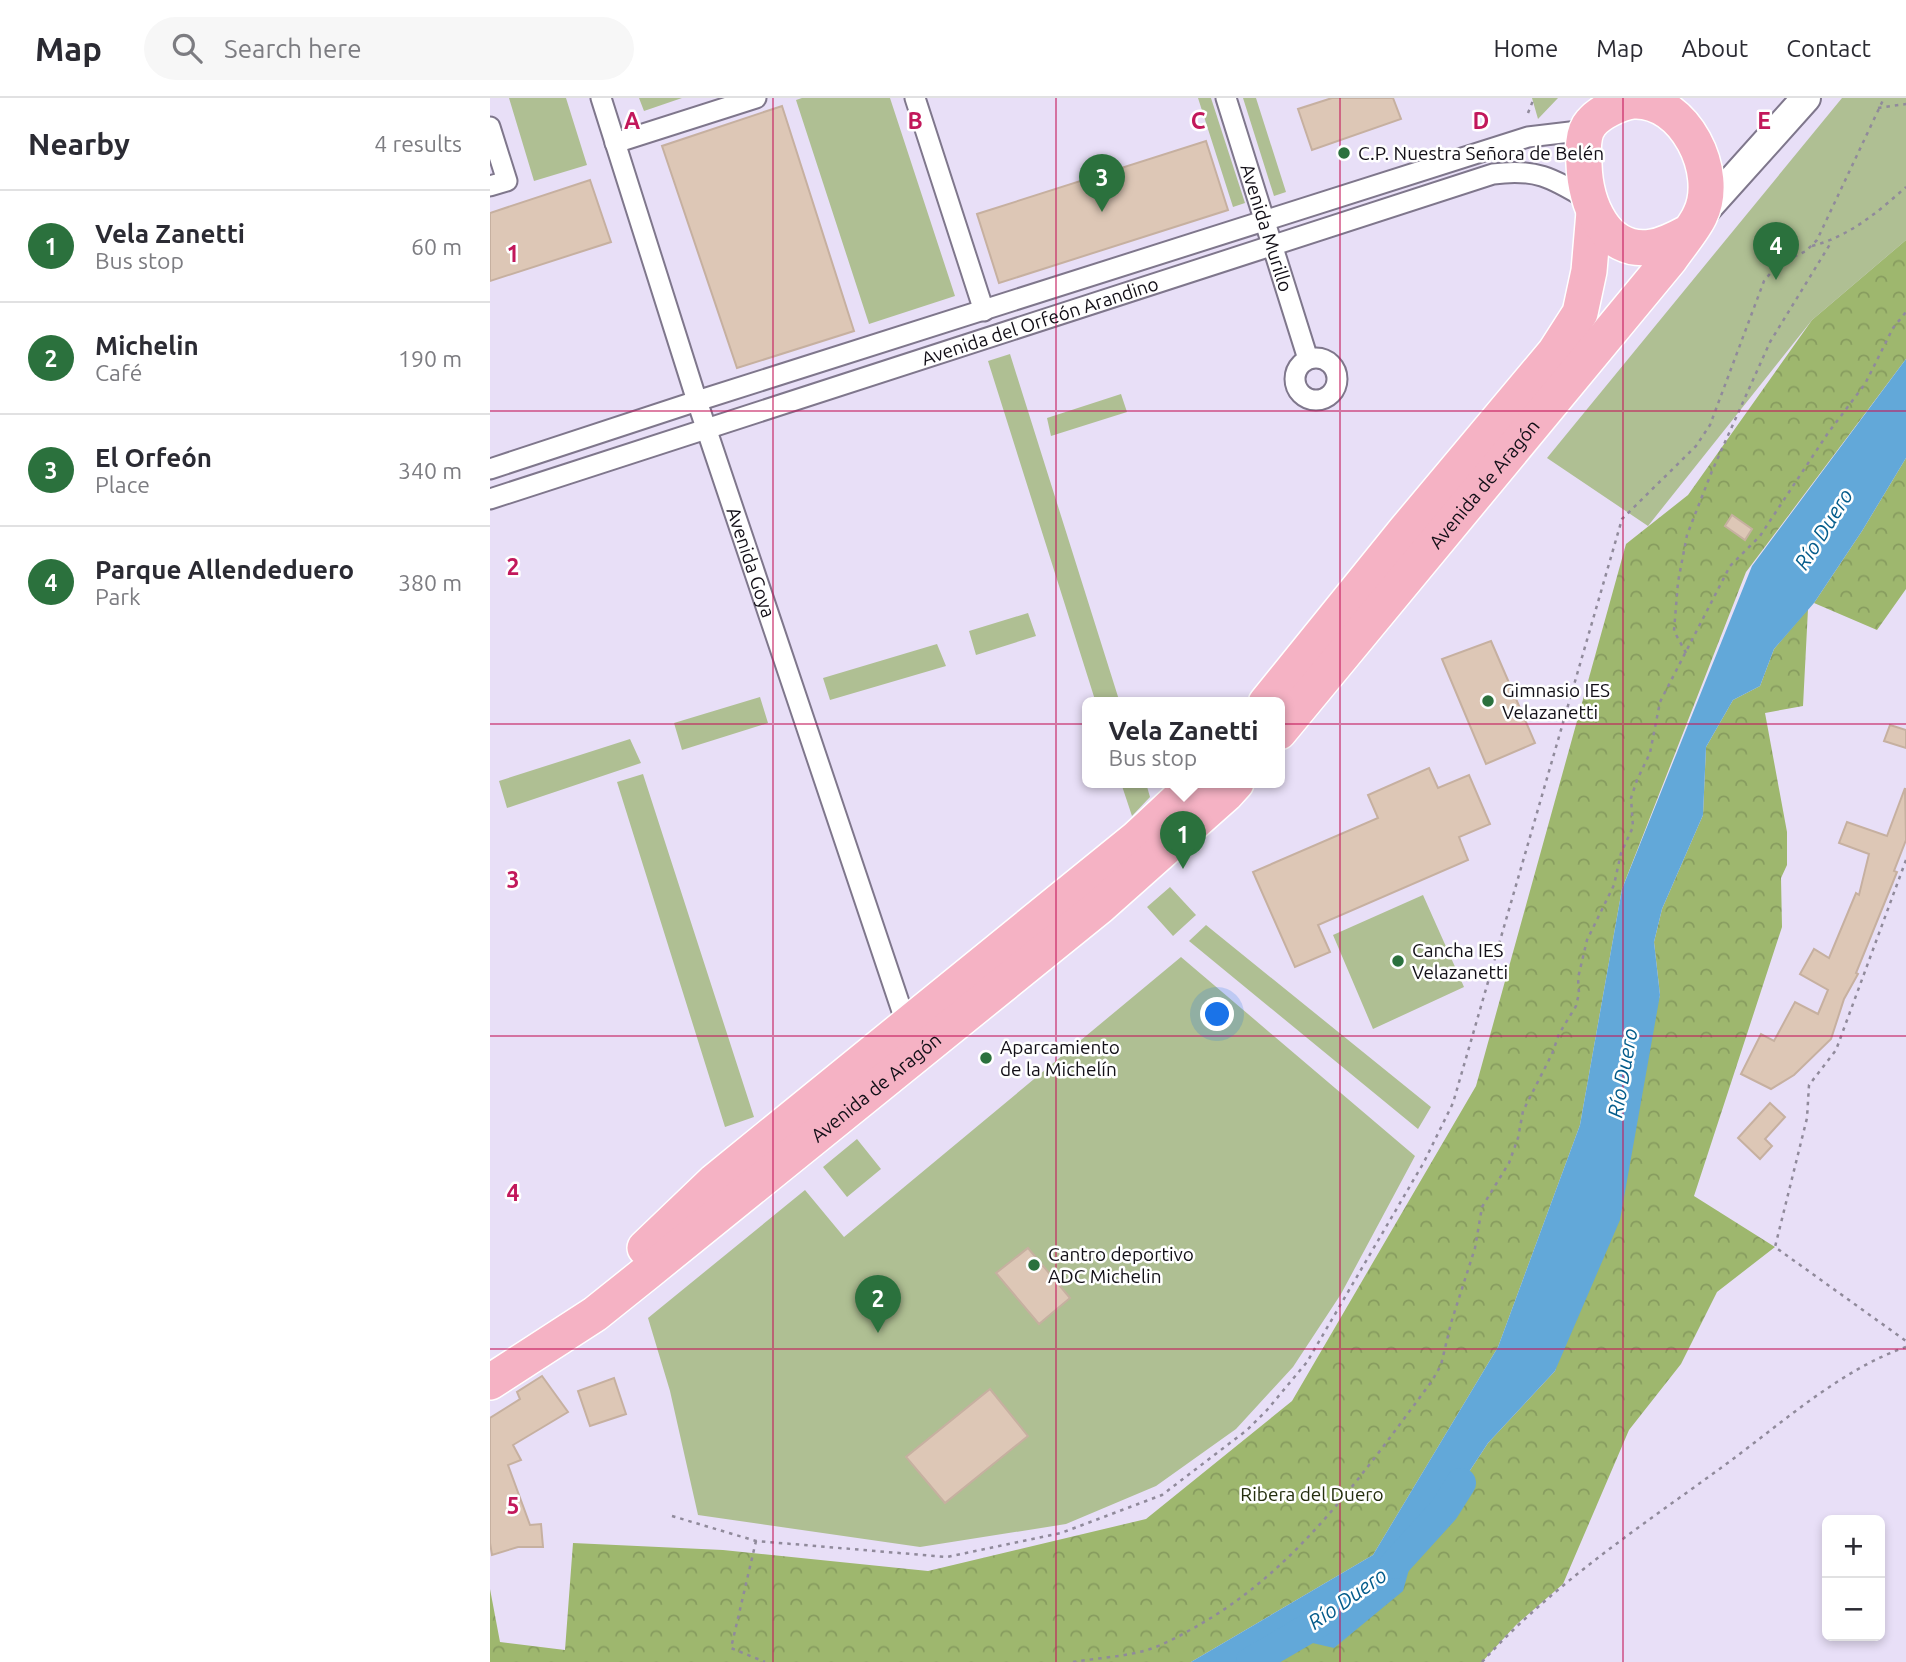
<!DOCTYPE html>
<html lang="en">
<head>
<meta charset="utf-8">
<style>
	body { margin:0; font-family:Ubuntu,sans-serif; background:#f7f7f7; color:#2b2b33 }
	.controls { position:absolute; right:21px; bottom:21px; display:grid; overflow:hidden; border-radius:10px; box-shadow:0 4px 10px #0003 }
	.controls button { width:63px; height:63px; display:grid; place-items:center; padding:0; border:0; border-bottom:2px solid #e1e1e2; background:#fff; color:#2b2b33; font:35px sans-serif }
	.you { position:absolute; left:728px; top:917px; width:24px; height:24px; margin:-18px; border:5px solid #fff; border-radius:50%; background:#1a73e8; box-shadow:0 0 0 10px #1a73e833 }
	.badge { display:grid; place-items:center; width:46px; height:46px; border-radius:50%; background:#2b713d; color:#fff; font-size:23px; font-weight:700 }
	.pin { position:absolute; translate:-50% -58px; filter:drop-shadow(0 2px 4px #0008) }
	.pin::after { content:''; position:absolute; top:37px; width:24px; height:21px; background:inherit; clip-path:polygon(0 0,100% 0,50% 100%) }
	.popup { position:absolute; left:592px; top:599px; width:203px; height:91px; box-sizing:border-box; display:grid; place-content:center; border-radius:10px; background:#fff; filter:drop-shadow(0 2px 5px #0005); font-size:23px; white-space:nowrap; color:#7c7c81 }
	.popup b { font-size:26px; color:#2b2b33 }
	.popup::after { content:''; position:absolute; left:50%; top:100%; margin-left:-14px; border:14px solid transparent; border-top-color:#fff }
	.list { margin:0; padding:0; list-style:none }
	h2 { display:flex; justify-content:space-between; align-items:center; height:91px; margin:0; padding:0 28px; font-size:30px }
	h2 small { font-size:23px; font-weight:400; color:#7c7c81 }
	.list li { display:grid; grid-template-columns:46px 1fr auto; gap:21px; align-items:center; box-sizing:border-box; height:112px; padding:0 28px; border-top:2px solid #e1e1e2 }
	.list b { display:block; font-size:26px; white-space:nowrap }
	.list p { margin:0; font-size:23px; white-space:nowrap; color:#7c7c81 }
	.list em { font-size:23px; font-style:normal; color:#7c7c81 }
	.icon { flex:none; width:38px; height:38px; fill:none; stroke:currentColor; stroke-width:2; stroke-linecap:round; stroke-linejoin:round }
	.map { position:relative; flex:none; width:1416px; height:1564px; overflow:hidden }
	header { display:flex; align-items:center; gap:42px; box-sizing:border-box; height:98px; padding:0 35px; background:#fff; border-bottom:2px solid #e1e1e2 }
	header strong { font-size:33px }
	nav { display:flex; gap:38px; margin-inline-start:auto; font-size:24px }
	.search { width:490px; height:63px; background:#f7f7f7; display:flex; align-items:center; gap:18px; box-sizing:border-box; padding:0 24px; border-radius:38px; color:#7c7c81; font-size:26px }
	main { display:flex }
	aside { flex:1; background:#fff }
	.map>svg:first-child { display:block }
	.green { fill:#afbf93 }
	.forest { fill:url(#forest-crowns) }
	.water { fill:#62a8d9 }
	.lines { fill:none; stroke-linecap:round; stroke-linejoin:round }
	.river { stroke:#62a8d9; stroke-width:30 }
	.building { fill:#ddc7b6; stroke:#c6b0a0; stroke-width:2 }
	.street-casing { stroke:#7f778c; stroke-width:23 }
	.secondary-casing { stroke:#7f778c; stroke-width:32 }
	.highway-casing { stroke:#fff; stroke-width:38 }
	.path { stroke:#908a9b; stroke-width:2.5; stroke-dasharray:3.5 5; stroke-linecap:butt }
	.street { stroke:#fff; stroke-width:19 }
	.secondary { stroke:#fff; stroke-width:28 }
	.highway { stroke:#f5b2c4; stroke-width:35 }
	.grid { fill:none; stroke:#c2185b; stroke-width:2; stroke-opacity:0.55 }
	.poi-dot { fill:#2b713d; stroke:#fff; stroke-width:2.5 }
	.labels { text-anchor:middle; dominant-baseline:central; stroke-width:5; stroke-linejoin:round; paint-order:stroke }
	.poi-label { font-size:19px; fill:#120f17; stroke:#fff; text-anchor:start }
	.street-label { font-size:19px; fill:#120f17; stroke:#fff }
	.park-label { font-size:19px; fill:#242e0e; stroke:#fff }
	.water-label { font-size:21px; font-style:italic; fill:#045c8b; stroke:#fff }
	.grid-label { font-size:23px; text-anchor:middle; font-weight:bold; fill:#c2185b; stroke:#fff; stroke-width:5; stroke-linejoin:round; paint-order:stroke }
</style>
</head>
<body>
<header>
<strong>Map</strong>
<div class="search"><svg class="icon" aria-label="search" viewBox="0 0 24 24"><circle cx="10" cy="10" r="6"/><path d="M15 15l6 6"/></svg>Search here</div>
<nav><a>Home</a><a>Map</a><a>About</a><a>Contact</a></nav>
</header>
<main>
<aside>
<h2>Nearby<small>4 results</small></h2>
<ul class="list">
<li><span class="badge">1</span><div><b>Vela Zanetti</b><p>Bus stop</p></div><em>60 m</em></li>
<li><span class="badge">2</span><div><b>Michelin</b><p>Café</p></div><em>190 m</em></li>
<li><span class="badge">3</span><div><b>El Orfeón</b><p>Place</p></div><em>340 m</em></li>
<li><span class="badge">4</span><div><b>Parque Allendeduero</b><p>Park</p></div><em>380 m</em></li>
</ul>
</aside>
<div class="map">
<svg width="1416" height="1564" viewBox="0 0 1416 1564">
	<defs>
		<pattern id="forest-crowns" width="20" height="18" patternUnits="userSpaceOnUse" patternTransform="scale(1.75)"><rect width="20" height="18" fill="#9eb76e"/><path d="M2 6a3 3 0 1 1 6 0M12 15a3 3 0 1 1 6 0" fill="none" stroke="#879c5f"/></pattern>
	</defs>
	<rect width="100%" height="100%" fill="#e8dff7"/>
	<path class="green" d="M19 0H76L97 67 44 83Z
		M149 0H192L154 13Z
		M312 0H400L465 198 379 226 306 2Z
		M708 0H721L755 105 743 109Z
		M753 0H766L796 94 784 98Z
		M1042 0H1068L1048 21Z
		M1352 0H1416V142L1322 222 1158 428 1057 360Z
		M520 256 630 605H606L498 263Z
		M631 296 637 314 561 338 557 320Z
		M538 515 546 538 486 557 479 533Z
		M447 546 456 568 340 602 333 580Z
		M270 599 278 625 192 652 184 625Z
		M140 641 151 665 17 710 9 683Z
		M153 676 264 1019 235 1029 127 684Z
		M631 685H656L660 699 642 718Z
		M680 789 706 817 683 838 657 809Z
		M933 797 974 889 883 931 843 837Z
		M716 827 941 1009 928 1031 699 843Z
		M691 859 925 1058 851 1196 803 1269 746 1331 666 1388 576 1426 430 1449 208 1417 180 1293 158 1220 315 1092 354 1139Z
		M367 1041 391 1071 357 1099 333 1069Z"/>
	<path class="forest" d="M1416 142V261L1256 474 1132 791 1090 1027 1008 1249 883 1457 701 1564H0V1491L10 1544 75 1552 83 1445 233 1452 438 1473 656 1421 802 1303 986 988 1136 446 1198 397 1322 222Z
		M1416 360V491L1387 532 1324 505 1372 433Z
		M1318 511 1313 608 1275 615 1297 734V767L1291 780 1292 829 1204 1098 1285 1149 1227 1194 1191 1266 1139 1332 1073 1486 1026 1527 992 1564H761L801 1540 922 1449 954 1412 998 1345 1065 1273 1170 897 1164 844 1172 811 1213 717 1216 649 1243 602 1270 588 1284 551Z"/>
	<path class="water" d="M1416 261V360L1372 433 1324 505 1284 551 1270 588 1243 602 1216 649 1213 717 1172 811 1164 844 1170 897 1130 1122 1065 1273 998 1345 954 1412 927 1443 913 1493 844 1550 801 1540 759 1564H701L883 1457 1008 1249 1090 1027 1132 791 1262 468Z"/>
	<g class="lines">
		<path class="river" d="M905 1466 954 1412 971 1385
			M761 1564 836 1520"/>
	</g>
	<path class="building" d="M842 0H903L911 21 822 52 808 11Z
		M292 8 364 233 247 270 172 48Z
		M716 43 738 112 509 185 487 116Z
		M100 82 121 144 0 183V115Z
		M1242 417 1262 431 1255 442 1235 428Z
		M1001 543 1045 645 996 666 952 561Z
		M1400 627 1416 632V650L1394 643Z
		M939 670 948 690 979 677 1000 726 969 739 978 762 828 827 840 854 805 869 763 774 888 720 878 697Z
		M1415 690 1416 742 1404 773 1407 774 1366 875 1368 876 1354 901 1341 941 1304 977 1281 991 1251 976 1271 936 1284 943 1305 904 1328 916 1338 892 1310 876 1324 851 1339 860 1366 795 1369 797 1379 756 1349 745 1357 724 1397 738Z
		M1280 1005 1295 1019 1275 1041 1282 1048 1270 1061 1248 1040Z
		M538 1150 580 1200 549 1226 506 1175Z
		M52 1278 78 1314 23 1347 31 1362 18 1367 40 1427 51 1426 53 1449H28L2 1457 0 1445V1320L30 1301 27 1294Z
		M124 1280 136 1316 100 1328 88 1293Z
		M500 1291 538 1338 455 1405 416 1359Z"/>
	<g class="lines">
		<defs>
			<g id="street">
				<path id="s1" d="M111 0 207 303 417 928 413 932"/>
				<path d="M425 0 494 213"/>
				<path id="s2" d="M736 0 818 261"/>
				<path d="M0 29 17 83 0 88"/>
				<path d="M125 45 266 0"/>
				<circle cx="826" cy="281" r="21"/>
				<path d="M0 371 207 303 1038 39 1097 32"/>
				<path id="s3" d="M0 401 1003 76C1046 70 1062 80 1097 101"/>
			</g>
			<path id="secondary" d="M1211 117 1316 0"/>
			<g id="highway">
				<path d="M776 605 915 433 1065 254 1090 215 1099 173 1104 114"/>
				<path id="s4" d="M789 634 1180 161C1188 149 1205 129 1210 117 1231 75 1195 0 1143 3 1130 5 1110 14 1101 25 1092 35 1093 54 1094 66 1095 104 1114 157 1162 149 1175 147 1186 141 1197 135"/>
				<path d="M155 1150 225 1083 647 740 706 685"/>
				<path id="s5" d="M0 1284 105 1216 155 1176 609 809 736 696 746 685"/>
			</g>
		</defs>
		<use href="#street" class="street-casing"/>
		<use href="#secondary" class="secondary-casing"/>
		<use href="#highway" class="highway-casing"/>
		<path class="path" d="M1388 10 1416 6
			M1038 15 1044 0
			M1322 148C1360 138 1388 114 1416 89
			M1196 555 1184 533 1188 484 1197 437 1222 373 1280 244 1342 143
			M1416 762 1346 952 1319 987 1317 1020 1285 1149 1416 1243
			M182 1418 266 1443 457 1459 571 1435 672 1397 757 1332 777 1312 817 1264 934 1064 963 1005 1132 421 1206 348 1220 327 1274 183 1288 166 1316 153 1327 142 1394 0
			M266 1443 241 1550 275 1564
			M583 1564C607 1560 633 1559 657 1552 674 1547 693 1536 709 1527 809 1470 874 1374 942 1283L951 1267 961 1225 985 1150 992 1109 1019 1065 1028 1040 1033 1013 1062 956 1069 936 1086 908 1089 895 1088 880 1097 842 1124 787 1131 755 1143 729 1141 700 1147 682 1160 655 1170 604 1240 468 1270 438 1338 335 1375 286 1403 230 1416 214
			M992 1564C1064 1485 1153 1427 1239 1364 1293 1324 1352 1271 1416 1249"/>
		<use href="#street" class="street"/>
		<use href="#secondary" class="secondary"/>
		<use href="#highway" class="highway"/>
	</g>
	<path class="grid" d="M283 0V1564M566 0V1564M850 0V1564M1133 0V1564M0 313H1416M0 626H1416M0 938H1416M0 1251H1416"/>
	<g class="poi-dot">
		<circle cx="854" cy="55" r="7"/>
		<circle cx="998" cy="603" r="7"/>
		<circle cx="908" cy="863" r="7"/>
		<circle cx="496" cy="960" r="7"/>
		<circle cx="544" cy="1167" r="7"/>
	</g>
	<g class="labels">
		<g class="poi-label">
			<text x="868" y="55">C.P. Nuestra Señora de Belén</text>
			<text x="1012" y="592">Gimnasio IES<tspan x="1012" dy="22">Velazanetti</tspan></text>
			<text x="922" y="852">Cancha IES<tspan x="922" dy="22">Velazanetti</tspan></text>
			<text x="510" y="949">Aparcamiento<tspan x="510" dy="22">de la Michelín</tspan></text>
			<text x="558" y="1156">Cantro deportivo<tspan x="558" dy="22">ADC Michelin</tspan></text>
		</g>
		<g class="street-label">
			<text stroke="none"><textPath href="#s2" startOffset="136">Avenida Murillo</textPath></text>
			<text stroke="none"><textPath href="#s3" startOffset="578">Avenida del Orfeón Arandino</textPath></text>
			<text stroke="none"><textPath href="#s4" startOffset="322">Avenida de Aragón</textPath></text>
			<text stroke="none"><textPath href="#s1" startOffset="488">Avenida Goya</textPath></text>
			<text stroke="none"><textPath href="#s5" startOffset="486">Avenida de Aragón</textPath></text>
		</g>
		<g class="park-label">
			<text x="822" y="1396">Ribera del Duero</text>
		</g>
		<g class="water-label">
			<text transform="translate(1333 431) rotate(-58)">Río Duero</text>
			<text transform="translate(1132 975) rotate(-80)">Río Duero</text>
			<text transform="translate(857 1500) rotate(-35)">Río Duero</text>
		</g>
	</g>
	<g class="grid-label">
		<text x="142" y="31">A</text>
		<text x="425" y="31">B</text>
		<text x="708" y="31">C</text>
		<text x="991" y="31">D</text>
		<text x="1274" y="31">E</text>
		<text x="23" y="164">1</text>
		<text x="23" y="477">2</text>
		<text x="23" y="790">3</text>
		<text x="23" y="1103">4</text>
		<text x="23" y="1416">5</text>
	</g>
</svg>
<div class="controls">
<button>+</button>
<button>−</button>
</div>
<div class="you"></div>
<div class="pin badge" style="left:693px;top:771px">1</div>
<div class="popup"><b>Vela Zanetti</b>Bus stop</div>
<div class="pin badge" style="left:388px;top:1235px">2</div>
<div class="pin badge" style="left:612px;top:114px">3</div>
<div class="pin badge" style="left:1286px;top:182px">4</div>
</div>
</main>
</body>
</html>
